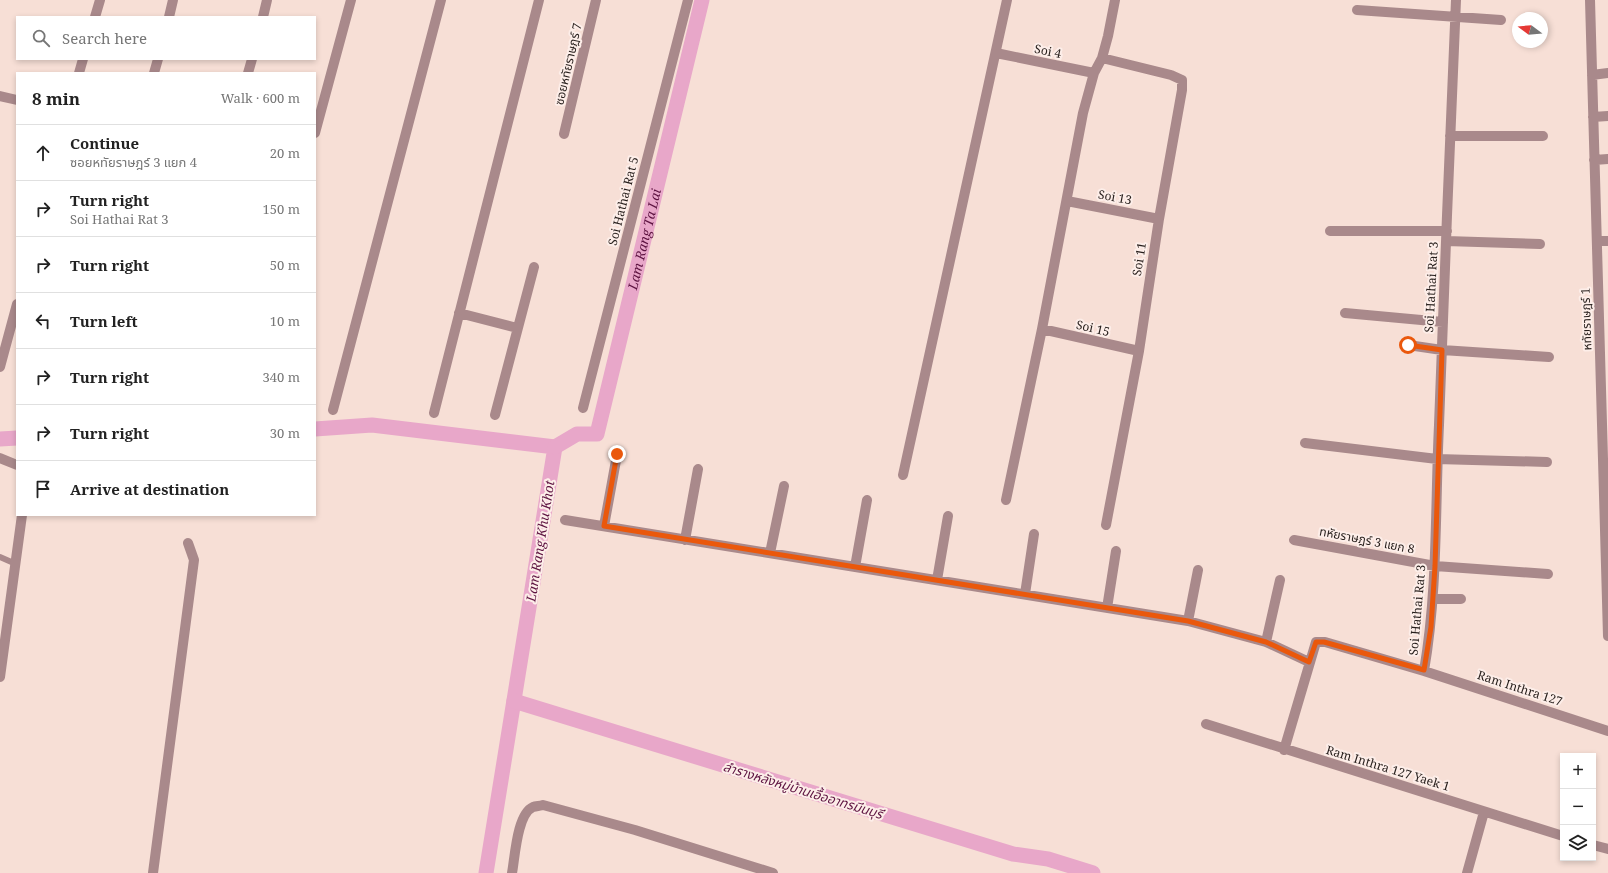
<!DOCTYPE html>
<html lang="en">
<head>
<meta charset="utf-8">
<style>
	body { margin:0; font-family:"Noto Serif","Noto Sans Thai",serif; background:#f2f2f2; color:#222 }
	.controls { position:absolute; right:12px; bottom:12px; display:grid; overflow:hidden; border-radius:0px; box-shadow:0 2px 6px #0003 }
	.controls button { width:36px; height:36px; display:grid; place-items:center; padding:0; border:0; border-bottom:1px solid #e0e0e0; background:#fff; color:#222; font:20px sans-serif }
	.compass { position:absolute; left:1512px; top:12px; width:36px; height:36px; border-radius:50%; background:#fff; box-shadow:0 2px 6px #0003; rotate:286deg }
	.stop { position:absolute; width:12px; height:12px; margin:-9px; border:3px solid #ea580c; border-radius:50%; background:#fff }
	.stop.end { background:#ea580c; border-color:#fff; box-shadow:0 1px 4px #0008 }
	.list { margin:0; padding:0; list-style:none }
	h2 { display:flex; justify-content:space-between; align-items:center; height:52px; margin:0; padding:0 16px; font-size:17px }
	h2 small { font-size:13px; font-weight:400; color:#767676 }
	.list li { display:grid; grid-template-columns:26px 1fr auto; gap:12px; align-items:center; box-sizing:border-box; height:56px; padding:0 16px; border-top:1px solid #e0e0e0 }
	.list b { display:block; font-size:15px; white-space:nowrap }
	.list p { margin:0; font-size:13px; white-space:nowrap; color:#767676 }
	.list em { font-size:13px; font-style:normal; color:#767676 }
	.icon { flex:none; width:22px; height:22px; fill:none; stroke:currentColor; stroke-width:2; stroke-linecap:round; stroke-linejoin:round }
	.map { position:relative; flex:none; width:1608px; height:873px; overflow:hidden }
	.search { position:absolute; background:#fff; box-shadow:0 2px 6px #0003; left:16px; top:16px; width:300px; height:44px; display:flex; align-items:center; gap:10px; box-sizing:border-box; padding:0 14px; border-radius:0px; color:#767676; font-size:15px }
	.panel { position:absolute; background:#fff; box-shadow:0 2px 6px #0003; left:16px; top:72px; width:300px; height:444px; border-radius:0px }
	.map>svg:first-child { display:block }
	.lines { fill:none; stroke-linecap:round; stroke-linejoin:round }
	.canal { stroke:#e8a7c9; stroke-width:15 }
	.service { stroke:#a9898b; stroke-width:6 }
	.minor { stroke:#a9898b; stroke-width:10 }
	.route { stroke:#ea580c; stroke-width:5 }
	.labels { text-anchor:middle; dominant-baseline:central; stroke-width:4; stroke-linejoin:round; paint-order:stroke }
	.street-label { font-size:12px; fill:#261e1b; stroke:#fdeee9 }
	.water-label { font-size:13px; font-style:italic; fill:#5d1341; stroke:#fdeee9 }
</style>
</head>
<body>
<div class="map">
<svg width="1608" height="873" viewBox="0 0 1608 873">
	<rect width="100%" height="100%" fill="#f7dfd6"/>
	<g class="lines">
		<g class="canal">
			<path d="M315 429 372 425 555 447 486 873"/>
			<path d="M0 439 17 438"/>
			<path id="s1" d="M555 447 577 434H597L702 0"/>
			<path d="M514 701 1013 854 1048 859 1093 873"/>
		</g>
		<path class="service" d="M0 557 16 564"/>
		<path class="minor" d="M1590 0 1608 636
			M1357 10 1501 20
			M95 17 100 0
			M169 17 173 0
			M263 17 267 0
			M996 53 1094 73
			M1102 58 1171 75 1182 80V90L1159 219 1139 351 1106 525
			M79 73 83 59
			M154 73 158 59
			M248 73 252 59
			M1592 75 1608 73
			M0 96 17 100
			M1593 117 1608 116
			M315 133 351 0
			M564 134 596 0
			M1450 136H1543
			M1594 160 1608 159
			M1067 201 1159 219
			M1330 231H1447
			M1446 241 1540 244
			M1597 241H1608
			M459 313 517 328
			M1345 313 1443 322
			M1042 329 1139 351
			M1408 345 1442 350 1549 357
			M0 367 17 304
			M583 408 688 0
			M333 410 441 0
			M434 413 539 0
			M495 415 534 267
			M1305 443 1437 459 1547 462
			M0 458 17 465
			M903 475 1007 0
			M1006 500 1042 329 1083 113 1094 73 1102 58 1108 36 1115 0
			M565 520 1188 621 1266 642 1309 662
			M604 526 617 455
			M685 540 698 469
			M1294 540 1435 566 1548 574
			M770 553 784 486
			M855 567 867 500
			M937 580 948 516
			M1025 594 1034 534
			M1433 599H1461
			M1107 608 1116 551
			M1188 621 1198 570
			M1266 642 1280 580
			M1424 671C1438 589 1435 507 1439 425 1444 283 1450 142 1456 0
			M0 677 22 515
			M1206 724 1563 836
			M1284 750 1316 642H1325L1424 671 1608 731
			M1593 845 1608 849
			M153 873 194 560 188 543
			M512 873C515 857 517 814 533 807 536 806 540 806 543 805L635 830 773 873
			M1467 873 1484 812"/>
	</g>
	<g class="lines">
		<path class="route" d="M617 454 604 526 1188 621 1266 642 1309 662 1316 642H1324L1424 670 1431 627 1435 566 1442 350 1408 345"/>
	</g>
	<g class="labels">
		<g class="street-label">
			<text transform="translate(1048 51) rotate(12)">Soi 4</text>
			<text transform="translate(568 64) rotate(-77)">ซอยหทัยราษฎร์ 7</text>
			<text transform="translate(1115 197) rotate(11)">Soi 13</text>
			<text transform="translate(623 201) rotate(-76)">Soi Hathai Rat 5</text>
			<text transform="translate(1139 259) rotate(-81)">Soi 11</text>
			<text transform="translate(1431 287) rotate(-87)">Soi Hathai Rat 3</text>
			<text transform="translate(1586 319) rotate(-92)">หทัยราษฎร์ 1</text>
			<text transform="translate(1093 328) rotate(13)">Soi 15</text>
			<text transform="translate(1367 540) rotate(11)">ทหัยราษฎร์ 3 แยก 8</text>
			<text transform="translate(1417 610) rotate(-85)">Soi Hathai Rat 3</text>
			<text transform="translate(1520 688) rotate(18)">Ram Inthra 127</text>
			<text transform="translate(1388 768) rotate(17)">Ram Inthra 127 Yaek 1</text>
		</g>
		<g class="water-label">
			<text stroke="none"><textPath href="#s1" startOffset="246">Lam Rang Ta Lai</textPath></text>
			<text transform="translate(540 541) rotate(-81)">Lam Rang Khu Khot</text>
			<text transform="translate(803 790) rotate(17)">ลำรางหลังหมู่บ้านเอื้ออาทรมีนบุรี</text>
		</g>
	</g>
</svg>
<div class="controls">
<button>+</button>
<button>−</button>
<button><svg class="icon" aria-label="layers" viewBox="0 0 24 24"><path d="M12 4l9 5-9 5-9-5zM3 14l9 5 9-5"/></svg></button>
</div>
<svg class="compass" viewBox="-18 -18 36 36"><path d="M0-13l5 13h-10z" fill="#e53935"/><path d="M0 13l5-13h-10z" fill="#767676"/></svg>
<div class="stop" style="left:1408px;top:345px"></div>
<div class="stop end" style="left:617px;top:454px"></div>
<div class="search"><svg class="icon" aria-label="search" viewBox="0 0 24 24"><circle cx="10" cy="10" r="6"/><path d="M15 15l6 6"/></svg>Search here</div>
<section class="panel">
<h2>8 min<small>Walk · 600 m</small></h2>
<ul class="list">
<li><svg class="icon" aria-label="ahead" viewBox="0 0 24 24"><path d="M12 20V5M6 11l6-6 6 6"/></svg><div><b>Continue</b><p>ซอยหทัยราษฎร์ 3 แยก 4</p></div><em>20 m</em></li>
<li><svg class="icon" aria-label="right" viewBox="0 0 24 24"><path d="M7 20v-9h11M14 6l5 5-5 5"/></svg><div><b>Turn right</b><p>Soi Hathai Rat 3</p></div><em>150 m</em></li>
<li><svg class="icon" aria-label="right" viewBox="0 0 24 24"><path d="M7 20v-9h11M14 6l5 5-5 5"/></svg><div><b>Turn right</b></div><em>50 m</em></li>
<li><svg class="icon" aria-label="left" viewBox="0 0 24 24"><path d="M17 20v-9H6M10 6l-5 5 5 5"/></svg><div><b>Turn left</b></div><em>10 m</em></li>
<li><svg class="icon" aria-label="right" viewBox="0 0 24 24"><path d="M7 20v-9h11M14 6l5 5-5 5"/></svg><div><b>Turn right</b></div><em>340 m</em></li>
<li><svg class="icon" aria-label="right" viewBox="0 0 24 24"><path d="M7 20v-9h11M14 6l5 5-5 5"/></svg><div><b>Turn right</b></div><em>30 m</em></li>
<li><svg class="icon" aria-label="arrive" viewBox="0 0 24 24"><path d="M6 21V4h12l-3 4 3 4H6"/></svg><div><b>Arrive at destination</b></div></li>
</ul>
</section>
</div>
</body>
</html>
